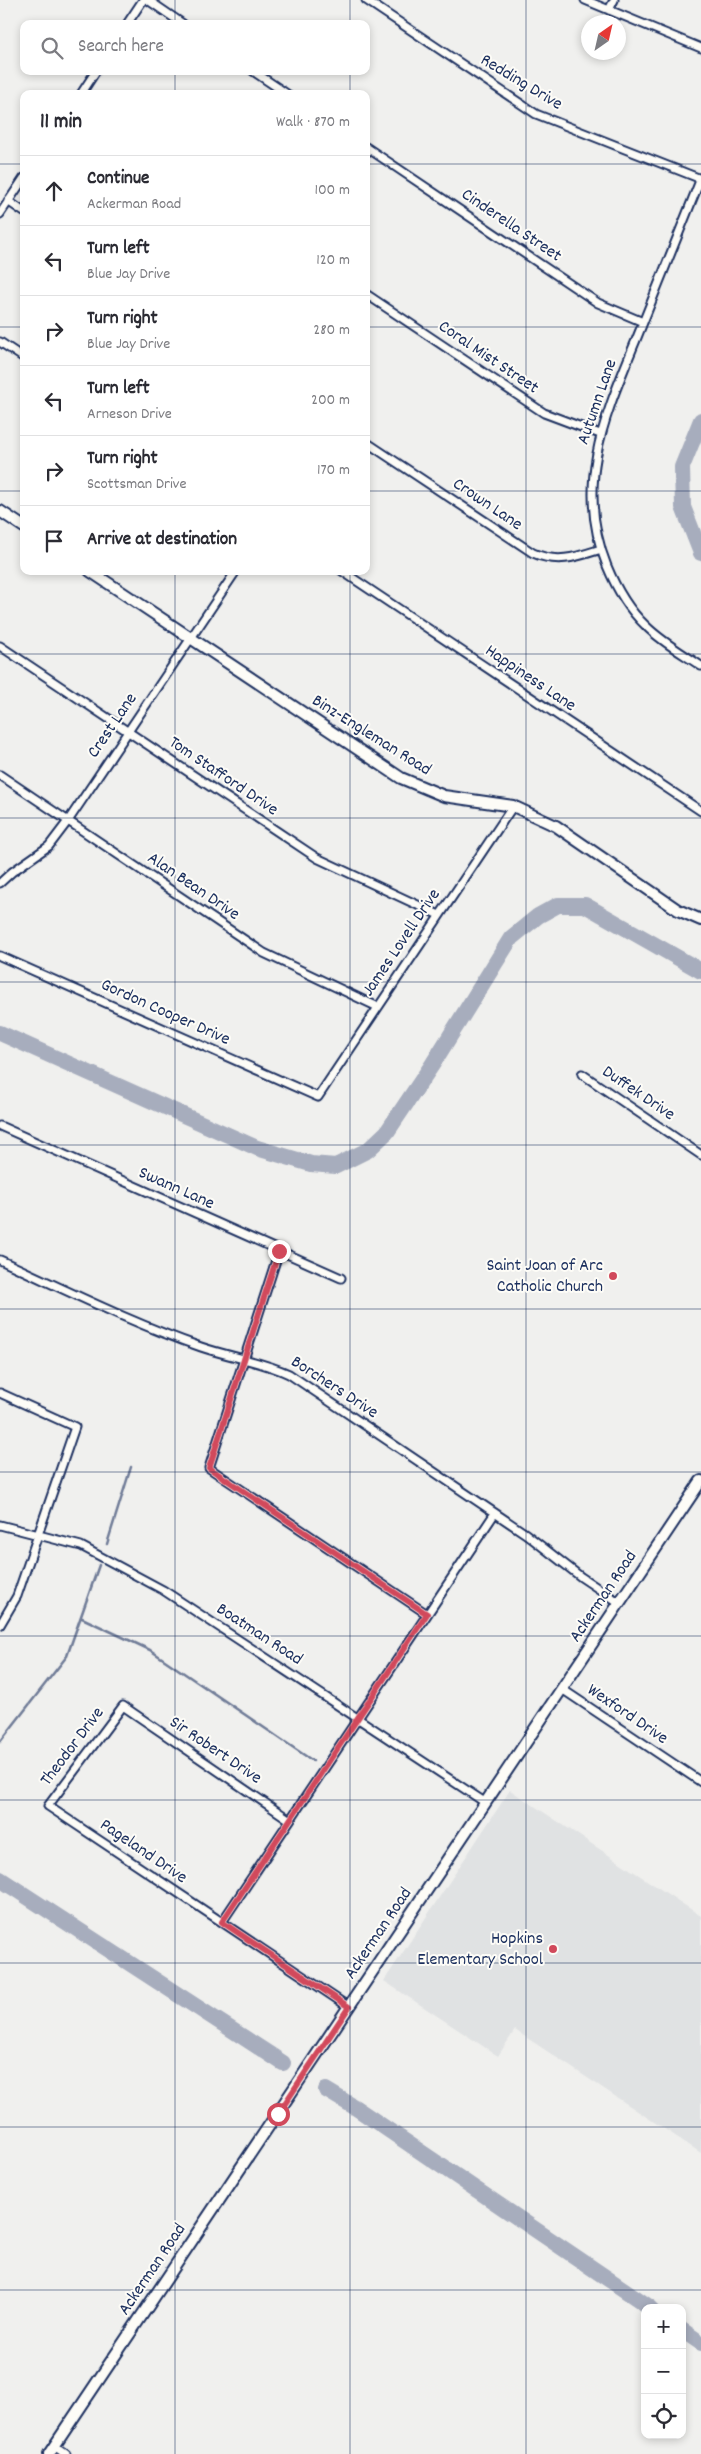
<!DOCTYPE html>
<html lang="en">
<head>
<meta charset="utf-8">
<style>
	body { margin:0; font-family:Dekko,sans-serif; background:#f7f7f7; color:#2b2b33 }
	.controls { position:absolute; right:15px; bottom:15px; display:grid; overflow:hidden; border-radius:10px; box-shadow:0 2px 8px #0003 }
	.controls button { width:45px; height:45px; display:grid; place-items:center; padding:0; border:0; border-bottom:1px solid #e1e1e2; background:#fff; color:#2b2b33; font:25px sans-serif }
	.compass { position:absolute; left:581px; top:15px; width:45px; height:45px; border-radius:50%; background:#fff; box-shadow:0 2px 8px #0003; rotate:34deg }
	.stop { position:absolute; width:15px; height:15px; margin:-11px; border:4px solid #d1495b; border-radius:50%; background:#fff }
	.stop.end { background:#d1495b; border-color:#fff; box-shadow:0 1px 5px #0008 }
	.list { margin:0; padding:0; list-style:none }
	h2 { display:flex; justify-content:space-between; align-items:center; height:65px; margin:0; padding:0 20px; font-size:21px }
	h2 small { font-size:16px; font-weight:400; color:#7c7c81 }
	.list li { display:grid; grid-template-columns:32px 1fr auto; gap:15px; align-items:center; box-sizing:border-box; height:70px; padding:0 20px; border-top:1px solid #e1e1e2 }
	.list b { display:block; font-size:19px; white-space:nowrap }
	.list p { margin:0; font-size:16px; white-space:nowrap; color:#7c7c81 }
	.list em { font-size:16px; font-style:normal; color:#7c7c81 }
	.icon { flex:none; width:28px; height:28px; fill:none; stroke:currentColor; stroke-width:2; stroke-linecap:round; stroke-linejoin:round }
	.map { position:relative; flex:none; width:701px; height:2454px; overflow:hidden }
	.search { position:absolute; background:#fff; box-shadow:0 2px 8px #0003; left:20px; top:20px; width:350px; height:55px; display:flex; align-items:center; gap:12px; box-sizing:border-box; padding:0 18px; border-radius:10px; color:#7c7c81; font-size:19px }
	.panel { position:absolute; background:#fff; box-shadow:0 2px 8px #0003; left:20px; top:90px; width:350px; height:485px; border-radius:10px }
	.map>svg:first-child { display:block }
	.built { fill:#e0e2e3 }
	.lines { fill:none; stroke-linecap:round; stroke-linejoin:round }
	.stream { stroke:#6f7b97; stroke-width:2.5 }
	.river { stroke:#a7adbd; stroke-width:16 }
	.street-casing { stroke:#1b2f5e; stroke-width:11 }
	.secondary-casing { stroke:#1b2f5e; stroke-width:14 }
	.street { stroke:#fdfcf7; stroke-width:7 }
	.secondary { stroke:#fdfcf7; stroke-width:10 }
	.route { stroke:#d1495b; stroke-width:6 }
	.grid { fill:none; stroke:#1b2f5e; stroke-width:1; stroke-opacity:0.55 }
	.poi-dot { fill:#d1495b; stroke:#fdfcf7; stroke-width:2 }
	.labels { text-anchor:middle; dominant-baseline:central; stroke-width:4; stroke-linejoin:round; paint-order:stroke }
	.street-label { font-size:18px; fill:#1b2f5e; stroke:#fdfcf7 }
	.poi-label { font-size:18px; fill:#1b2f5e; stroke:#fdfcf7; text-anchor:end }
</style>
</head>
<body>
<div class="map">
<svg width="701" height="2454" viewBox="0 0 701 2454">
	<rect width="100%" height="100%" fill="#f0f0ee"/>
	<filter id="ink" filterUnits="userSpaceOnUse"><feTurbulence type="fractalNoise" baseFrequency=".02" numOctaves="2"/><feDisplacementMap in="SourceGraphic" scale="10" xChannelSelector="R" yChannelSelector="G"/><feConvolveMatrix kernelMatrix="1 2 1 2 8 2 1 2 1" color-interpolation-filters="sRGB"/></filter>
	<g filter="url(#ink)">
		<path class="built" d="M510 1790 701 1916V2153L515 2030 498 2056 384 1981Z"/>
		<g class="lines">
			<path class="stream" d="M107 1544 131 1467
				M82 1618 150 1650 313 1761
				M0 1742 67 1656 99 1565"/>
			<path class="river" d="M701 420 682 467 683 507 701 553
				M0 1033 257 1148 311 1164 336 1166 368 1150 387 1132 432 1065 511 938 538 916 558 905H585L701 971
				M0 1879 283 2063
				M326 2090 356 2108 651 2308
				M682 2330 701 2343"/>
			<defs>
				<path id="street" d="M148 0 183 24
					M366 0 536 114 701 179
					M585 0 701 48
					M609 10 614 0
					M127 24 143 0
					M253 71 287 94
					M81 94 96 71
					M366 147 598 303 643 322
					M701 178C679 232 658 286 636 340 605 416 574 484 607 566 616 588 628 609 646 626 662 642 682 653 701 666
					M8 201 24 212
					M0 214 24 178
					M366 294 544 413 600 434
					M0 342 24 358
					M366 442 533 553C558 564 576 557 601 549
					M342 571 701 811
					M0 646 317 858 439 915
					M0 775 264 953 378 1007
					M0 883 12 872 49 846 68 821 236 571
					M0 956 318 1097 513 806
					M582 1074 701 1155
					M0 1126 341 1278
					M279 1251 209 1468 427 1614
					M0 1260C66 1290 132 1323 201 1347 230 1357 261 1361 289 1374L526 1534 581 1577 620 1603
					M0 1393 75 1427 17 1596 0 1625
					M0 1525 81 1546 163 1590 486 1803
					M562 1689 701 1782
					M290 1820 123 1706 48 1806 349 2007
					M222 1922 495 1513
					M54 2446 66 2454"/>
				<path id="secondary" d="M0 511 24 527
					M90 571 401 778 444 796 513 806 556 826 678 910 701 920
					M49 2454 701 1481"/>
			</defs>
			<use href="#street" class="street-casing"/>
			<use href="#secondary" class="secondary-casing"/>
			<use href="#street" class="street"/>
			<use href="#secondary" class="secondary"/>
		</g>
	</g>
	<g class="lines" filter="url(#ink)">
		<path class="route" d="M278 2114 349 2007 222 1922 427 1614 209 1468 279 1251"/>
	</g>
	<path class="grid" d="M175 0V24M350 0V24M526 0V2454M175 71V94M350 71V94M0 164H24M366 164H701M0 327H24M366 327H701M0 491H24M366 491H701M175 571V2454M350 571V2454M0 654H701M0 818H701M0 982H701M0 1145H701M0 1309H701M0 1472H701M0 1636H701M0 1800H701M0 1963H701M0 2127H701M0 2290H701"/>
	<g class="poi-dot">
		<circle cx="613" cy="1276" r="5"/>
		<circle cx="553" cy="1949" r="5"/>
	</g>
	<g class="labels">
		<g class="street-label">
			<text transform="translate(521 83) rotate(31)">Redding Drive</text>
			<text transform="translate(511 226) rotate(34)">Cinderella Street</text>
			<text transform="translate(488 358) rotate(34)">Coral Mist Street</text>
			<text transform="translate(598 402) rotate(-71)">Autumn Lane</text>
			<text transform="translate(487 505) rotate(34)">Crown Lane</text>
			<text transform="translate(530 679) rotate(34)">Happiness Lane</text>
			<text transform="translate(113 726) rotate(-56)">Crest Lane</text>
			<text transform="translate(371 736) rotate(32)">Binz-Engleman Road</text>
			<text transform="translate(223 777) rotate(34)">Tom Stafford Drive</text>
			<text transform="translate(193 887) rotate(34)">Alan Bean Drive</text>
			<text transform="translate(402 943) rotate(-56)">James Lovell Drive</text>
			<text transform="translate(165 1013) rotate(24)">Gordon Cooper Drive</text>
			<text transform="translate(638 1094) rotate(34)">Duffek Drive</text>
			<text transform="translate(176 1189) rotate(24)">Swann Lane</text>
			<text transform="translate(334 1388) rotate(33)">Borchers Drive</text>
			<text transform="translate(604 1597) rotate(-56)">Ackerman Road</text>
			<text transform="translate(259 1635) rotate(33)">Boatman Road</text>
			<text transform="translate(627 1715) rotate(34)">Wexford Drive</text>
			<text transform="translate(73 1747) rotate(-53)">Theodor Drive</text>
			<text transform="translate(215 1751) rotate(34)">Sir Robert Drive</text>
			<text transform="translate(143 1852) rotate(34)">Pageland Drive</text>
			<text transform="translate(379 1934) rotate(-56)">Ackerman Road</text>
			<text transform="translate(153 2270) rotate(-56)">Ackerman Road</text>
		</g>
		<g class="poi-label">
			<text x="603" y="1266">Saint Joan of Arc<tspan x="603" dy="21">Catholic Church</tspan></text>
			<text x="543" y="1939">Hopkins<tspan x="543" dy="21">Elementary School</tspan></text>
		</g>
	</g>
</svg>
<div class="controls">
<button>+</button>
<button>−</button>
<button><svg class="icon" aria-label="locate" viewBox="0 0 24 24"><circle cx="12" cy="12" r="6"/><path d="M12 2v4M12 18v4M2 12h4M18 12h4"/></svg></button>
</div>
<svg class="compass" viewBox="-18 -18 36 36"><path d="M0-13l5 13h-10z" fill="#e53935"/><path d="M0 13l5-13h-10z" fill="#7c7c81"/></svg>
<div class="stop" style="left:278px;top:2114px"></div>
<div class="stop end" style="left:279px;top:1251px"></div>
<div class="search"><svg class="icon" aria-label="search" viewBox="0 0 24 24"><circle cx="10" cy="10" r="6"/><path d="M15 15l6 6"/></svg>Search here</div>
<section class="panel">
<h2>11 min<small>Walk · 870 m</small></h2>
<ul class="list">
<li><svg class="icon" aria-label="ahead" viewBox="0 0 24 24"><path d="M12 20V5M6 11l6-6 6 6"/></svg><div><b>Continue</b><p>Ackerman Road</p></div><em>100 m</em></li>
<li><svg class="icon" aria-label="left" viewBox="0 0 24 24"><path d="M17 20v-9H6M10 6l-5 5 5 5"/></svg><div><b>Turn left</b><p>Blue Jay Drive</p></div><em>120 m</em></li>
<li><svg class="icon" aria-label="right" viewBox="0 0 24 24"><path d="M7 20v-9h11M14 6l5 5-5 5"/></svg><div><b>Turn right</b><p>Blue Jay Drive</p></div><em>280 m</em></li>
<li><svg class="icon" aria-label="left" viewBox="0 0 24 24"><path d="M17 20v-9H6M10 6l-5 5 5 5"/></svg><div><b>Turn left</b><p>Arneson Drive</p></div><em>200 m</em></li>
<li><svg class="icon" aria-label="right" viewBox="0 0 24 24"><path d="M7 20v-9h11M14 6l5 5-5 5"/></svg><div><b>Turn right</b><p>Scottsman Drive</p></div><em>170 m</em></li>
<li><svg class="icon" aria-label="arrive" viewBox="0 0 24 24"><path d="M6 21V4h12l-3 4 3 4H6"/></svg><div><b>Arrive at destination</b></div></li>
</ul>
</section>
</div>
</body>
</html>
